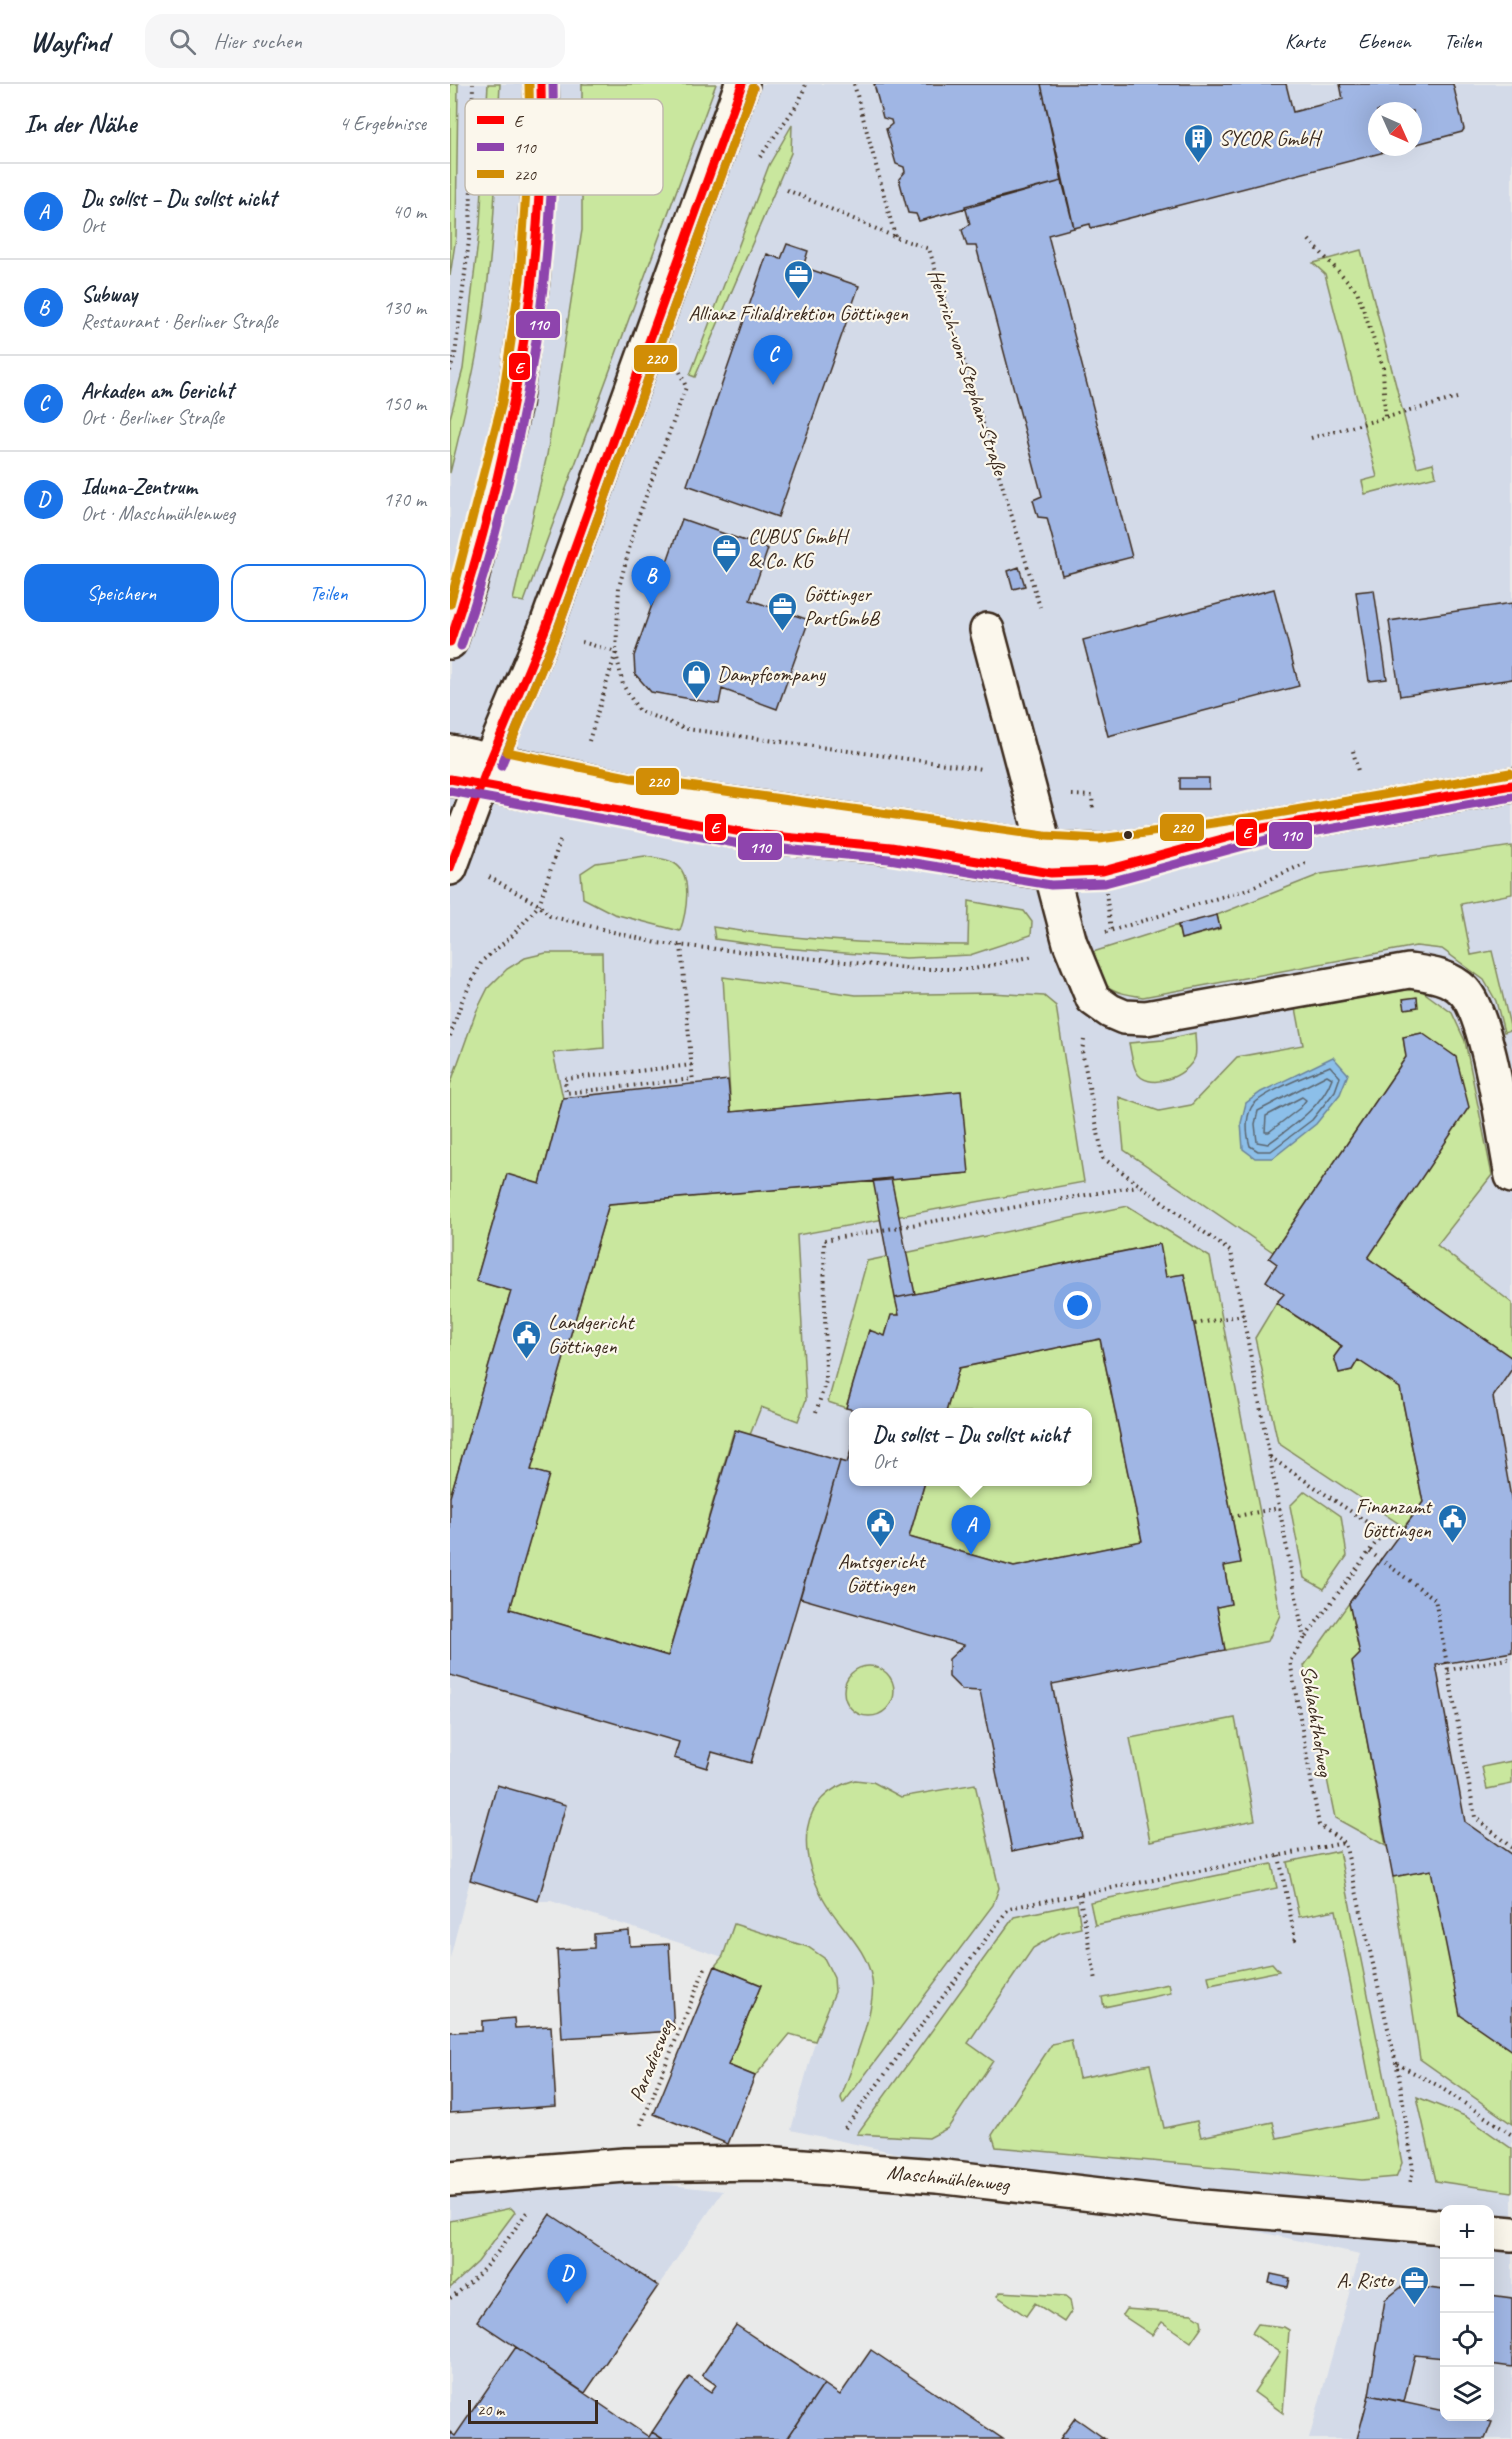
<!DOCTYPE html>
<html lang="de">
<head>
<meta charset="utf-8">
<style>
	body { margin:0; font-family:Caveat,sans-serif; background:#f6f6f7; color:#1f2937 }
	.controls { position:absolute; right:18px; bottom:18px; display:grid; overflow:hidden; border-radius:12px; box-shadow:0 6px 24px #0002 }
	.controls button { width:54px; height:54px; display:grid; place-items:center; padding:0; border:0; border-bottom:2px solid #e0e1e3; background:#fff; color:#1f2937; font:30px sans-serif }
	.compass { position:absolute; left:918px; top:18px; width:54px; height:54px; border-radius:50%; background:#fff; box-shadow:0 6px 24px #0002; rotate:135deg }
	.scale { position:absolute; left:18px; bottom:15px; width:130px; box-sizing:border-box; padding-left:6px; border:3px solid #3b2a1e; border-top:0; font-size:16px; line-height:21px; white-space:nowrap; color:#3b2a1e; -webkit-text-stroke:4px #fbf7ec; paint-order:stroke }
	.you { position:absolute; left:628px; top:1222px; width:21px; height:21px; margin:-15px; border:4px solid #fff; border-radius:50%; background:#1a73e8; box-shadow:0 0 0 9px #1a73e833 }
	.badge { display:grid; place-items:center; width:39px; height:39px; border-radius:50%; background:#1a73e8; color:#fff; font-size:20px; font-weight:700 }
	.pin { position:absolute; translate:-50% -50px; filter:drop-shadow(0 2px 3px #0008) }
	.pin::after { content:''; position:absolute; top:32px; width:21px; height:18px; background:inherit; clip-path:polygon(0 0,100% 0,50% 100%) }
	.popup { position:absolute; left:399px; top:1324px; width:243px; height:78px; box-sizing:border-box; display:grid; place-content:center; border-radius:12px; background:#fff; filter:drop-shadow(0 2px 4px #0005); font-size:20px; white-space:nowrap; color:#747a83 }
	.popup b { font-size:22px; color:#1f2937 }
	.popup::after { content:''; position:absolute; left:50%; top:100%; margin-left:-12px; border:12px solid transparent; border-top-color:#fff }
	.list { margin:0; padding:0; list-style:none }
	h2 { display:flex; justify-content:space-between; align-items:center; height:78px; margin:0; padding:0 24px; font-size:26px }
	h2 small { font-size:20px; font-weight:400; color:#747a83 }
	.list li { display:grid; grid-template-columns:39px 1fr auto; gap:18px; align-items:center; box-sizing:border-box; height:96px; padding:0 24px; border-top:2px solid #e0e1e3 }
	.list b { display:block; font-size:22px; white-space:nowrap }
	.list p { margin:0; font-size:20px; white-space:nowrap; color:#747a83 }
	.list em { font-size:20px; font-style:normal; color:#747a83 }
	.actions { display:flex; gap:12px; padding:18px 24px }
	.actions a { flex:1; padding:14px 0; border:2px solid #1a73e8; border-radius:18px; text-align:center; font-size:21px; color:#1a73e8 }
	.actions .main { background:#1a73e8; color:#fff }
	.icon { flex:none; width:33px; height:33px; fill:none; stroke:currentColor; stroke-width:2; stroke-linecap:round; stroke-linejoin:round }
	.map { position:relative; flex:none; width:1062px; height:2355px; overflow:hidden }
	header { display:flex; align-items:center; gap:36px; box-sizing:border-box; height:84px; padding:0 30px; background:#fff; border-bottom:2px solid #e0e1e3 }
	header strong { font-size:28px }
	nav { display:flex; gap:33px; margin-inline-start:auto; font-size:21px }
	.search { width:420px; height:54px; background:#f6f6f7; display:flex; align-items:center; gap:15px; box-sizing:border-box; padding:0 21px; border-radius:18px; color:#747a83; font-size:22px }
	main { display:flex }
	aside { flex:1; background:#fff }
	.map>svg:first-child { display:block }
	.built { fill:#d3dae8; fill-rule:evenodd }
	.green { fill:#c9e79e; stroke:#82885e; stroke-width:1.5 }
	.water { fill:#8cbfe9; stroke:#6c8398; stroke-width:1.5 }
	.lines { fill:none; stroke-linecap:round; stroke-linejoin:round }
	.shore { stroke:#5b666f; stroke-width:1.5 }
	.building { fill:#a0b6e4; stroke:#3b2a1e; stroke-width:1.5 }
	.minor-casing { stroke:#3b2a1e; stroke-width:38 }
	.major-casing { stroke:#3b2a1e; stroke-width:38 }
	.path { stroke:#3b2a1e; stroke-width:4; stroke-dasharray:1.5 4.5; stroke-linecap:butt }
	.minor { stroke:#fbf7ec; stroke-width:33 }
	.major { stroke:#fbf7ec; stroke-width:33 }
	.bus-1-casing { stroke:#fbf7ec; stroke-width:14 }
	.bus-2-casing { stroke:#fbf7ec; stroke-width:14 }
	.bus-3-casing { stroke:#fbf7ec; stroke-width:14 }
	.bus-1 { stroke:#f00; stroke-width:9 }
	.bus-2 { stroke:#8e44ad; stroke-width:9 }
	.bus-3 { stroke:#d18d06; stroke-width:9 }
	.bus-dot { fill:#3b2a1e; stroke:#fbf7ec; stroke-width:2 }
	.labels { text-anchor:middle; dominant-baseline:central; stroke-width:4.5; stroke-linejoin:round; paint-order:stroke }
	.poi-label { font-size:21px; fill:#3b2a1e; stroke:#fbf7ec; text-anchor:start }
	.street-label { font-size:21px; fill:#3b2a1e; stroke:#fbf7ec }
	.key { fill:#fbf7ec; stroke:#c1baae; stroke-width:1.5 }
	.key-label { font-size:16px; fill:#3b2a1e }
	.line-badge { stroke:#fbf7ec; stroke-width:2 }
	.badge-label { font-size:16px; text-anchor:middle; font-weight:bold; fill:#fff }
</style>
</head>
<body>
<header>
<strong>Wayfind</strong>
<div class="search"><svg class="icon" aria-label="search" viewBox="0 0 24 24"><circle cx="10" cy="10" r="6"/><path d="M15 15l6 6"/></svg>Hier suchen</div>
<nav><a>Karte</a><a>Ebenen</a><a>Teilen</a></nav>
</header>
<main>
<aside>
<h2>In der Nähe<small>4 Ergebnisse</small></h2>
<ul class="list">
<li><span class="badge">A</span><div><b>Du sollst – Du sollst nicht</b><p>Ort</p></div><em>40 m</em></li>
<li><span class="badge">B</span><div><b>Subway</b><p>Restaurant · Berliner Straße</p></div><em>130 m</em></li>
<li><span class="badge">C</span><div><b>Arkaden am Gericht</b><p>Ort · Berliner Straße</p></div><em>150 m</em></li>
<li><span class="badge">D</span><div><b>Iduna-Zentrum</b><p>Ort · Maschmühlenweg</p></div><em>170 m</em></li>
</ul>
<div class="actions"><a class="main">Speichern</a><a>Teilen</a></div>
</aside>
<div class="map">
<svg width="1062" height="2355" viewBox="0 0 1062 2355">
	<rect width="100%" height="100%" fill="#e9eaea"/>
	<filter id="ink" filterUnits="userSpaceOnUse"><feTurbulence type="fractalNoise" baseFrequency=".0167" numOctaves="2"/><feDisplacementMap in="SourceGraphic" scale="12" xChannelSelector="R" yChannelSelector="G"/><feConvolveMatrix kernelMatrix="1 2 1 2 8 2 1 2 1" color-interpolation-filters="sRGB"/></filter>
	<g filter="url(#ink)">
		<path class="built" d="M8 0H1062V2355H859L910 2170 341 2046 365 1957 385 1908 358 1863 284 1840 273 1873 101 1817H88L20 1796 0 1874V193L6 153ZM927 27H963V63H927ZM404 1328H638V1398H404ZM994 2126H1040V2332H994Z
			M0 2076 273 2107 135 2309 199 2353 202 2348 213 2355H0Z"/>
		<path class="green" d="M0 0H8L6 153 0 192Z
			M38 0H50C46 77 45 156 33 233 25 285 13 337 0 389V334L13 285 30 140Z
			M132 0H266L74 518 63 516 97 371 132 146Z
			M342 41 341 69 245 293 240 291 319 81Z
			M911 166 967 383 983 379 986 392 915 410 912 397 927 393 875 190 863 179Z
			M1062 762V810L1011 820 1021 871 1042 867 1061 946 1054 948 1046 917 1034 896 992 865 966 862 693 913C656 907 652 905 643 868L728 841 731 855 770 845 767 831 871 790Z
			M195 772C203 774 216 774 224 779 244 790 236 830 230 847L164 830 133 814 131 789 146 779Z
			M519 817 574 827 582 838 581 851 520 871 456 874 322 863 265 855 263 843C347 856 434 861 518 861Z
			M96 869H152L154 964 103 969 113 1014 90 1100 57 1091 26 1197 61 1207 0 1413V1001L26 928 38 904 57 885 75 874Z
			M273 893 406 911 541 909 594 912 606 922 634 1098 347 1151 356 1316 348 1337 311 1323 300 1351 284 1346 218 1572 60 1525 98 1391 81 1386 159 1120 518 1089 511 1007 281 1028Z
			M968 904 1002 929 1015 957 1042 1091 987 1161 1062 1219V1274L918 1174 990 1065 972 949 953 953 956 973 823 1168 674 1066 669 1013 709 1027 741 1021 787 973 853 961 846 924Z
			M745 949C745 956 747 967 745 973 738 992 697 1009 686 987 682 979 681 968 679 959L713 956Z
			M678 1122 760 1173 830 1531 818 1557 775 1566 767 1523 781 1520 774 1482 791 1478 734 1190 716 1193 709 1160 446 1214 449 1231 441 1232 435 1252 419 1247 396 1324 378 1318 417 1177Z
			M826 1219 892 1262 884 1273 889 1288 902 1286 908 1276 950 1304 973 1418 954 1443 828 1359 805 1254Z
			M650 1255 692 1457 564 1483 459 1453 475 1398H638V1328H496L509 1284Z
			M855 1407 891 1432 897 1472 874 1505 854 1494 840 1422Z
			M899 1519 910 1570 903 1579 936 1762 885 1734 854 1582Z
			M394 1607a25 25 0 1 1 50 0a25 25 0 1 1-50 0Z
			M785 1634 805 1736 700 1757 680 1654Z
			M1062 1677V1700L1037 1705 1032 1683Z
			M405 1696 423 1698 451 1713 525 1700 549 1804 543 1821 393 2020 391 2014C401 1984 427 1925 422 1896 417 1863 388 1842 373 1814 348 1768 346 1713 405 1696Z
			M889 1767 952 2079 946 2093 912 2096 546 2063 542 2051 602 1960 621 1956 629 1994 700 1980 714 2044 747 2037 751 2053 823 2038 827 2054 927 2034 886 1826 849 1833 837 1778Z
			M822 1780 827 1804 645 1841 640 1818Z
			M981 1786 1062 1967V2040L970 1975 943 1793Z
			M627 1820 631 1844 609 1849 583 1864 518 1959 543 1977 498 2044 479 2054 407 2050 564 1833Z
			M284 1840 358 1863 374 1874 384 1894 385 1908 365 1957 340 1950 305 1992 278 1981 311 1901 265 1882 273 1872Z
			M822 1879 829 1887 760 1901 758 1892Z
			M719 1900 721 1909 654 1923 652 1913Z
			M967 2013 1015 2032 1062 2065V2108L986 2097Z
			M61 2124 65 2128 28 2178 0 2204V2137Z
			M551 2208 615 2212 620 2216 622 2226 614 2238 585 2219 576 2232 547 2212Z
			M676 2225 742 2230 751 2236 752 2242 741 2258 712 2238 702 2251 672 2231Z
			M808 2240 834 2243 839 2246 833 2329 804 2308 830 2269 802 2249Z"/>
		<path class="water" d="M883 973 898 990 890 1010 866 1040 823 1074H805L793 1065 791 1039 796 1019 811 1008Z"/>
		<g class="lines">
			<path class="shore" d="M880 982 890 993 885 1007 862 1036 821 1067H808L800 1062C797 1051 795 1036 801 1024 807 1010 864 989 880 982Z
				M877 991 882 994C872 1023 842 1042 818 1060L807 1058 805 1040 808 1027Z
				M852 1013 856 1016 850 1024 819 1048H815L816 1032Z"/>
		</g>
		<path class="building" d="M424 0H591L612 97 469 137 466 130 458 129 449 95 455 88 454 83 446 80 436 45 442 40 441 36 433 34Z
			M591 0H836L843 28 893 15 890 0H1003L1014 45 1012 48 963 61V27H927V63H954L641 144 640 140 624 144Z
			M612 97 624 144 598 151 682 473 612 491 597 434 588 433 583 416 592 412 526 162H517L512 146 520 140 515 122Z
			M337 160 358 167 353 183 409 202 328 433 237 401 317 170 331 175Z
			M232 435 318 465 300 516 359 536 327 625 272 605 269 620 201 608 185 590 184 572Z
			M569 483 575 502 563 505 558 487Z
			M824 505 849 602 658 652 633 556Z
			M924 506 937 595 919 597 906 508Z
			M1062 519V595L950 612 939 537Z
			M730 694H759V705H730Z
			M767 831 770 844 731 855 728 841Z
			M967 913 968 923 955 925 953 915Z
			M972 949 1006 973 1019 1023 918 1174 1062 1274V1285L1043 1313 1062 1419V1568L986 1581 1015 1738 1062 1771V1967L1010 1931 981 1786 943 1793 902 1578 910 1570 899 1519 973 1418 950 1304 908 1276 902 1286 889 1289 884 1273 892 1262 826 1219 834 1210 816 1197 827 1180 819 1174 956 973 953 953Z
			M278 996 281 1028 511 1007 519 1089 159 1120 81 1386 99 1391 60 1525 218 1572 285 1346 390 1377 301 1679 262 1668 257 1684 224 1674 229 1658 0 1591V1413L61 1207 26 1197 57 1090 90 1100 113 1014Z
			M441 1094 465 1210 445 1214 423 1096Z
			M710 1160 716 1193 734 1190 791 1479 774 1482 781 1520 767 1523 775 1566 602 1600 632 1753 562 1767 530 1607 512 1606 499 1593V1575L514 1561 350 1514 390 1377 397 1379 404 1357V1398H475L459 1453 564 1483 692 1457 650 1255 509 1284 496 1328H413L396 1324 419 1246 435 1252 441 1231H449L445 1214Z
			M47 1701 116 1721 88 1817 20 1796Z
			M179 1847 180 1862 219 1860 224 1947 112 1954 107 1866 144 1864V1850Z
			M265 1882 311 1901 278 1981 305 1992 278 2060 204 2030Z
			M64 1934 65 1944 101 1942 106 2022 0 2029V1948L32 1947V1937Z
			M100 2130 208 2202 135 2309 27 2237Z
			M821 2190 840 2194 838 2203 819 2199Z
			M954 2201 994 2206V2274L965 2271 954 2318 919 2311 935 2216Z
			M1040 2211 1062 2214V2283L1040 2280Z
			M286 2241 374 2300 337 2355H213L202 2348 239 2293 261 2308 266 2301 252 2291Z
			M66 2263 199 2353 202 2348 213 2355H0V2348L5 2352Z
			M421 2266 433 2274 553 2355H337L374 2300 390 2311Z
			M919 2311 994 2327V2332H1020L1042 2338 1035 2355H907Z
			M625 2334 634 2340 655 2355H610Z"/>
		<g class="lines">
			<defs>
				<path id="minor" d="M537 546 620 859 643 915 660 927 674 933 696 934 959 887C980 890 999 892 1014 907 1039 934 1054 1052 1062 1092
					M0 668 180 706 594 764 649 767 683 763 813 744 1062 701
					M0 695 132 718
					M183 727 303 750 438 763
					M506 774 601 789 622 788
					M0 2095 175 2081 313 2079 487 2092 753 2123 994 2143
					M1040 2148 1062 2150"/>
				<path id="major" d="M0 558 21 495 64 321 82 196 92 47 91 0
					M0 784 40 677 95 546 292 0"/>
			</defs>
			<use href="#minor" class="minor-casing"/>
			<use href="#major" class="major-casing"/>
			<path class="path" d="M404 0 445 152
				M310 73 349 18 356 0
				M337 106 445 153 479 165 590 523
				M859 156 907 207 933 283 935 333
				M0 287 5 271 20 148 23 0
				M861 354 1007 314
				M132 558 166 568
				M166 569 173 601 189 627 237 645 532 685
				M139 657 166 568 169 503 186 439 236 303 230 288
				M903 667 908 687
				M622 711 642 712 643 727
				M39 793 89 821 100 832 207 859 465 885H524L584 872
				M656 808 661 846
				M656 848 798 805 856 779
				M231 861 243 999
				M0 952 12 917 32 877 62 852 89 821 111 754
				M634 956 632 967 653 1074 781 1168 854 1555 840 1577 869 1741 895 1759 949 1992 963 2085 960 2100
				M242 981 115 995 116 1009 243 995
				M745 1240 793 1231
				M366 1328 376 1297 374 1156 688 1102
				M820 1373 933 1449 854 1555
				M782 1433 829 1424
				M920 1468 985 1515 1025 1733 1062 1764
				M998 1586 1062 1574
				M829 1772 845 1855 841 1856
				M629 1810 646 1896
				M947 1980 987 2001 1062 2051
				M191 2041 255 1884
				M395 2044 559 1824 894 1759
				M0 2214C33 2192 54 2160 77 2128"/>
			<use href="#minor" class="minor"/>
			<use href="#major" class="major"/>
			<defs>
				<path id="bus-1" d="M0 558C60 379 95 189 91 0
					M0 695 303 750 441 763 601 789 653 787 813 744 1062 701
					M0 784 40 677 95 546 292 0"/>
				<path id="bus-2" d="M11 562C72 381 107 191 103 0
					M51 682 106 550 303 4
					M0 707 301 762 439 775 601 801 655 799 816 756 1062 713"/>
				<path id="bus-3" d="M303 4 106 550 57 668 182 694 595 752 649 755 681 751 811 732 1060 689
					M0 520 52 319 70 195 80 47 79 0"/>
			</defs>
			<use href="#bus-1" class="bus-1-casing"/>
			<use href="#bus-2" class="bus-2-casing"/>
			<use href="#bus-3" class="bus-3-casing"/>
			<use href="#bus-1" class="bus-1"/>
			<use href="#bus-2" class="bus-2"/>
			<use href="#bus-3" class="bus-3"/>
		</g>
	</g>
	<defs>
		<symbol id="building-pin" viewBox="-11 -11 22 30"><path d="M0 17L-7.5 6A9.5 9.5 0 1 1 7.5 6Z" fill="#1f6fb2" stroke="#fbf7ec"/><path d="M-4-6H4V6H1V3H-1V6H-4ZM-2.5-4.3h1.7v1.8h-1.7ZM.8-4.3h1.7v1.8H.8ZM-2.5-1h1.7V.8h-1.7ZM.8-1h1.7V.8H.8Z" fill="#fff"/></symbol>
		<symbol id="office-pin" viewBox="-11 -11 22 30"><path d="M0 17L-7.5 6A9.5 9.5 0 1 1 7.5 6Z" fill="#1f6fb2" stroke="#fbf7ec"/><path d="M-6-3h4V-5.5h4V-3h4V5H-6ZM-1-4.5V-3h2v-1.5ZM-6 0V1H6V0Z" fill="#fff"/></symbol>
		<symbol id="shop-pin" viewBox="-11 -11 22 30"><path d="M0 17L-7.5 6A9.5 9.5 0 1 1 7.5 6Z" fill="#1f6fb2" stroke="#fbf7ec"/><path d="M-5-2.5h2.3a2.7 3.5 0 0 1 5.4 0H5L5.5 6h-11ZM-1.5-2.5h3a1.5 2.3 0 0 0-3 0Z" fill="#fff"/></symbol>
		<symbol id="civic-pin" viewBox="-11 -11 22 30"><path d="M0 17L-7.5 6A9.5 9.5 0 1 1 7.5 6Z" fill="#1f6fb2" stroke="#fbf7ec"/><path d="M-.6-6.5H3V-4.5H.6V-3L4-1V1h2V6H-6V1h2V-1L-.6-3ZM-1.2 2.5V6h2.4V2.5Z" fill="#fff"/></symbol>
	</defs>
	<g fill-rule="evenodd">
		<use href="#building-pin" x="732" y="38" width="33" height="45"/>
		<use href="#office-pin" x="332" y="174" width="33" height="45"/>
		<use href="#office-pin" x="260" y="448" width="33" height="45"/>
		<use href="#office-pin" x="316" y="506" width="33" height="45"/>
		<use href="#shop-pin" x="230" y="574" width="33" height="45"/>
		<use href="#civic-pin" x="60" y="1234" width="33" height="45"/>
		<use href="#civic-pin" x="986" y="1418" width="33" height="45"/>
		<use href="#civic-pin" x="414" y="1422" width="33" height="45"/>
		<use href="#office-pin" x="948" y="2180" width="33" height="45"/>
	</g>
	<circle class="bus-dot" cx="678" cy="751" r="5"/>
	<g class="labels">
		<g class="poi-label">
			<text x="769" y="54">SYCOR GmbH</text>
			<text x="348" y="229" text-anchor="middle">Allianz Filialdirektion Göttingen</text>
			<text x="298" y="452">CUBUS GmbH<tspan x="298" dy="24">&amp; Co. KG</tspan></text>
			<text x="354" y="510">Göttinger<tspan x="354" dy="24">PartGmbB</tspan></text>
			<text x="267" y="590">Dampfcompany</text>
			<text x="98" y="1238">Landgericht<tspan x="98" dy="24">Göttingen</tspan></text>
			<text x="981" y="1422" text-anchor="end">Finanzamt<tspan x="981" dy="24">Göttingen</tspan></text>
			<text x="431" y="1477" text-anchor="middle">Amtsgericht<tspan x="431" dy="24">Göttingen</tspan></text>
			<text x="943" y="2196" text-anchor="end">A. Risto</text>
		</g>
		<g class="street-label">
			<text transform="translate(518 288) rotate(72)">Heinrich-von-Stephan-Straße</text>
			<text transform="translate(867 1637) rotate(81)">Schlachthofweg</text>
			<text transform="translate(201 1977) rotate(-68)">Paradiesweg</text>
			<text transform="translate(498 2094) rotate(6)">Maschmühlenweg</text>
		</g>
	</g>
	<rect x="15" y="15" width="198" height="96" rx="9" class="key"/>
	<rect x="27" y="32" width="27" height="8" fill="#f00"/>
	<rect x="27" y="59" width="27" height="8" fill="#8e44ad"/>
	<rect x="27" y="86" width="27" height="8" fill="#d18d06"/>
	<g class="key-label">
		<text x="64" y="42">E</text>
		<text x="64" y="69">110</text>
		<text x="64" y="96">220</text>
	</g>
	<g class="line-badge">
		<rect x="65" y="226" width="46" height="29" rx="6" fill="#8e44ad"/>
		<rect x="183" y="260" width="45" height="29" rx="6" fill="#d18d06"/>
		<rect x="58" y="268" width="23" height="29" rx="6" fill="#f00"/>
		<rect x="185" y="683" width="45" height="29" rx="6" fill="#d18d06"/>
		<rect x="254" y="729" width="23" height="29" rx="6" fill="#f00"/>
		<rect x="709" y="729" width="46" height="29" rx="6" fill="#d18d06"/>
		<rect x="785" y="734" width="23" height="29" rx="6" fill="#f00"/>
		<rect x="818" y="737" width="45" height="29" rx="6" fill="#8e44ad"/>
		<rect x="287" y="748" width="46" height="29" rx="6" fill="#8e44ad"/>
	</g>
	<g class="badge-label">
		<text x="88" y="246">110</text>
		<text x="206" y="280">220</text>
		<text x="69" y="289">E</text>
		<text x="208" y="703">220</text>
		<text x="265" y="749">E</text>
		<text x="732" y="749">220</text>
		<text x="797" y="754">E</text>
		<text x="841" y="757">110</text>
		<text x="310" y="769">110</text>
	</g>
</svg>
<div class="controls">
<button>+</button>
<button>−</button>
<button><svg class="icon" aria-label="locate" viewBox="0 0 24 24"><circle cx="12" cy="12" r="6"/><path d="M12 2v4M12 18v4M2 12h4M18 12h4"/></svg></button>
<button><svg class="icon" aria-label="layers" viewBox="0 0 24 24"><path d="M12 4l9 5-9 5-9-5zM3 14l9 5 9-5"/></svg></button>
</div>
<svg class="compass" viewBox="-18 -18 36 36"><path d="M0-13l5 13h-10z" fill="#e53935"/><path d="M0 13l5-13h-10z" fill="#747a83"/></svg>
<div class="scale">20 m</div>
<div class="you"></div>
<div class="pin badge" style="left:521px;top:1471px">A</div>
<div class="popup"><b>Du sollst – Du sollst nicht</b>Ort</div>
<div class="pin badge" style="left:201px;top:522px">B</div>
<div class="pin badge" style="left:323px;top:301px">C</div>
<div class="pin badge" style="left:117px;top:2220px">D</div>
</div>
</main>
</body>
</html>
